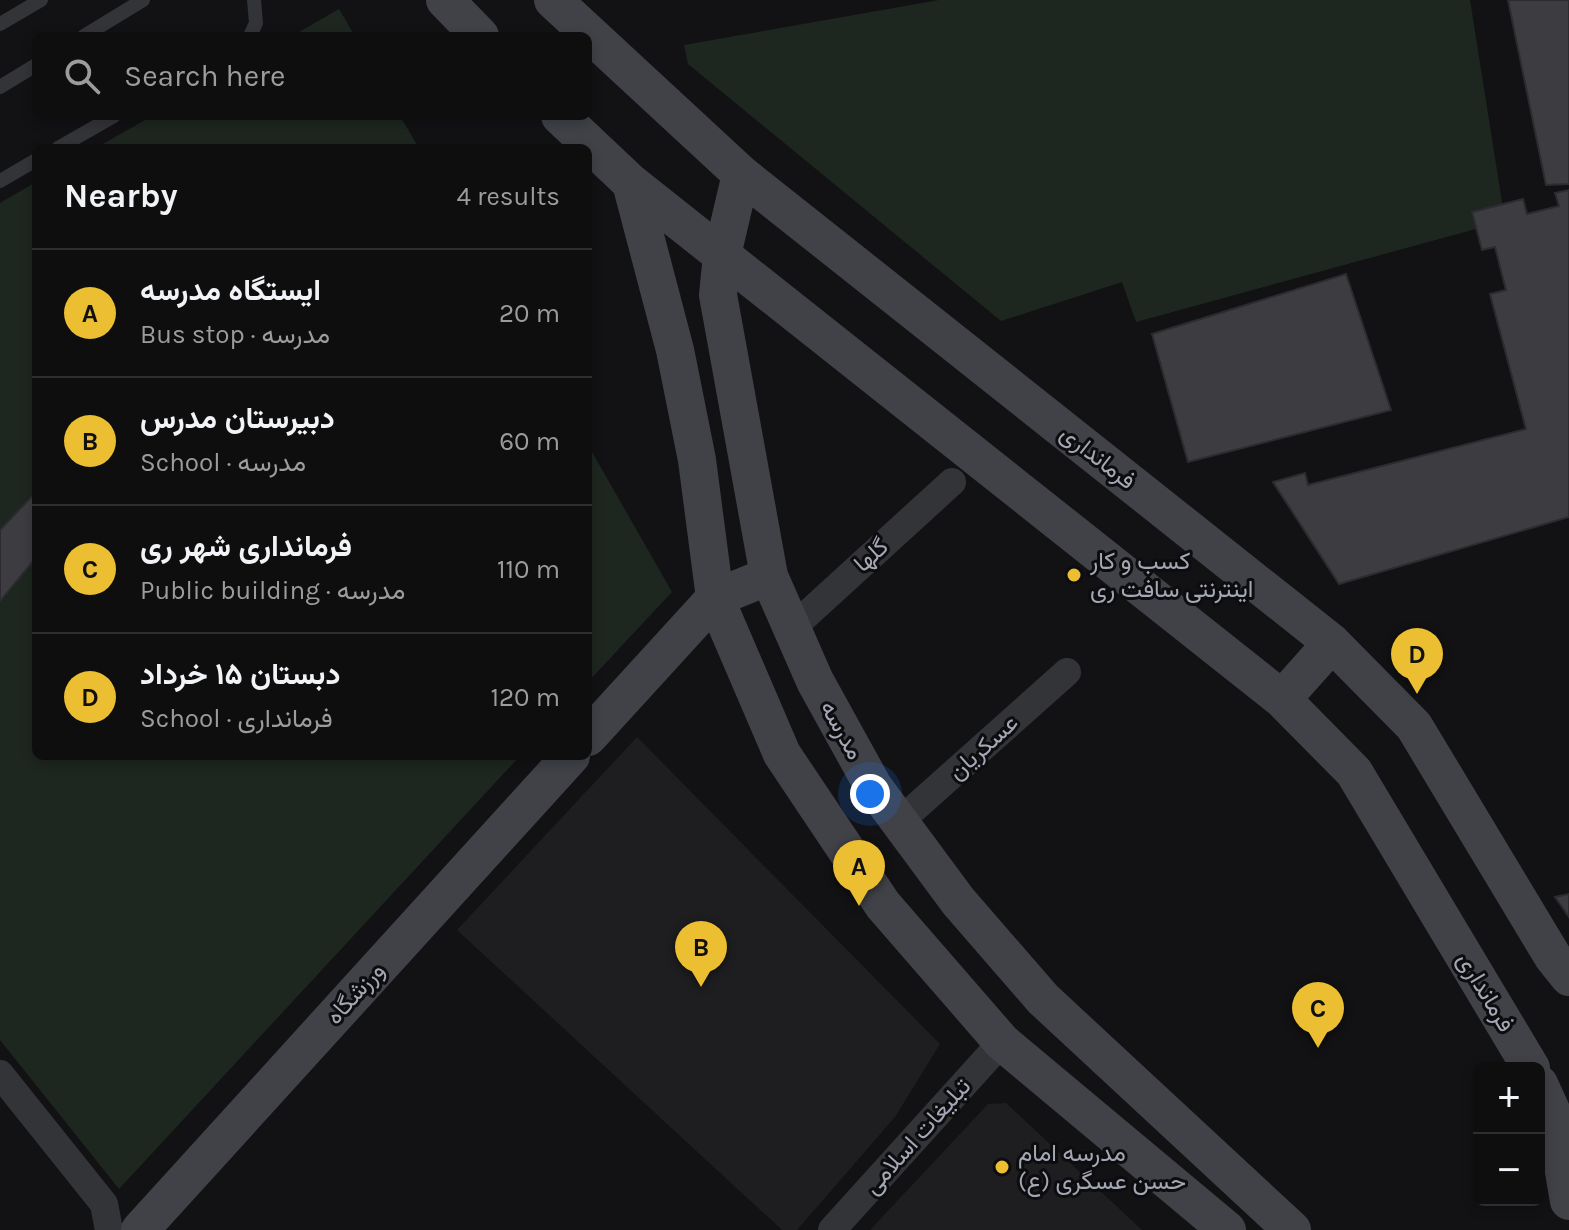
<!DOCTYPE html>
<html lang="en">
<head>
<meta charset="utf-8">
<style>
	body { margin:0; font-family:Karla,Vazirmatn,sans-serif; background:#1c1c1d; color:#f1f3f6 }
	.controls { position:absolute; right:24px; bottom:24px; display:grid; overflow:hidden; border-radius:12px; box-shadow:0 4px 12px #0003 }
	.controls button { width:72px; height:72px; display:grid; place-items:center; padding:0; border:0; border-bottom:2px solid #2e2e2f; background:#0e0e0f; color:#f1f3f6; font:40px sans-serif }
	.you { position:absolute; left:870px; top:794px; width:28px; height:28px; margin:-20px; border:6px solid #fff; border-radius:50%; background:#1a73e8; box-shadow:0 0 0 12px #1a73e833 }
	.badge { display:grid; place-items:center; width:52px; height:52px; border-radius:50%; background:#ecbe32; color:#111; font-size:26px; font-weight:700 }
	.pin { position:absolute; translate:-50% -66px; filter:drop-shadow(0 2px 4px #0008) }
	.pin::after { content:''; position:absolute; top:42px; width:28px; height:24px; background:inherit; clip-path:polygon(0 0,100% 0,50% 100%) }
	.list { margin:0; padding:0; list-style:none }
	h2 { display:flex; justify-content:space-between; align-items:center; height:104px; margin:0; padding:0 32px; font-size:34px }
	h2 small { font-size:26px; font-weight:400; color:#9b9c9e }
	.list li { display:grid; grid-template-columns:52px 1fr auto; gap:24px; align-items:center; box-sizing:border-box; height:128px; padding:0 32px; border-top:2px solid #2e2e2f }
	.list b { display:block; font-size:30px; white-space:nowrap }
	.list p { margin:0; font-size:26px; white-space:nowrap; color:#9b9c9e }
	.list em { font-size:26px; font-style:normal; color:#9b9c9e }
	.icon { flex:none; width:44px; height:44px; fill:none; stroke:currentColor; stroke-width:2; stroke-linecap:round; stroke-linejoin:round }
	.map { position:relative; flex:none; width:1569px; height:1230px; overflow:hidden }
	.search { position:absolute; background:#0e0e0f; box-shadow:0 4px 12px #0003; left:32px; top:32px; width:560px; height:88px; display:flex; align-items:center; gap:20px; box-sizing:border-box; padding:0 28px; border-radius:12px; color:#9b9c9e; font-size:30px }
	.panel { position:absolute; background:#0e0e0f; box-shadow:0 4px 12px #0003; left:32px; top:144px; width:560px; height:616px; border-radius:12px }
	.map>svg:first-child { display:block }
	.built { fill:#1e1e21 }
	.green { fill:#1e2620 }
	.building { fill:#3c3c41; stroke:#2c2c30; stroke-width:2 }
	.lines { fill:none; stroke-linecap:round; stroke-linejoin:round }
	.lane { stroke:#333438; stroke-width:14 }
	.street { stroke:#333438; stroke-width:28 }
	.secondary { stroke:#414248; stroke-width:38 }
	.poi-dot { fill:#ecbe32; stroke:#0d0d0f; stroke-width:3 }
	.labels { text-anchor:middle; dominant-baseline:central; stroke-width:6; stroke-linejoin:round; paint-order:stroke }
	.street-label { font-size:24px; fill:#a4a7b4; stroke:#0d0d0f }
	.poi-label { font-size:24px; fill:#a4a7b4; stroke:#0d0d0f; text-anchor:start }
</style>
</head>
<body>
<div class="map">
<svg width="1569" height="1230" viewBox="0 0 1569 1230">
	<rect width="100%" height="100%" fill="#121214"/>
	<path class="built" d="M637 737 940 1044 895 1117 797 1230H782L457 930Z
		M1006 1103 1142 1230H870L988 1104Z"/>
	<path class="green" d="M939 0H1470L1505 221 1136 322 1122 282 1001 321 688 64 684 45Z
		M339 9 355 36H292Z
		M152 116H400L419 148H96Z
		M36 182V756H520L119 1189 0 1040V203Z
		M588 445 672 592 588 682Z"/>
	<path class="building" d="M1508 0H1569V184L1546 185Z
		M1569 190V517L1339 584 1273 482 1305 473 1308 485 1526 429 1490 294 1506 290 1495 247 1482 250 1472 212 1523 199 1527 214 1559 206 1555 193Z
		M1346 274 1391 410 1188 462 1152 334Z
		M36 492V558L0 601V530Z
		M1569 894V917L1555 897Z"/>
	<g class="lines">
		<path class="lane" d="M0 24 41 0
			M84 36 143 0
			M250 36 256 23 254 0
			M0 87 36 65
			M58 148 114 116
			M0 181 36 160"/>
		<path class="street" d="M791 629 952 482
			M899 822 1067 672
			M0 1074 104 1204 109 1230
			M832 1230 1002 1042"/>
		<path class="secondary" d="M445 0 480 36
			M553 0 741 174 1332 643 1414 726 1553 957 1569 977
			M560 116 631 183 1282 699 1354 772 1531 1068
			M741 174 722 255 718 295 769 576 815 681 873 786 958 901 1043 999 1292 1230
			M631 183 675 350 697 460 715 598 782 754 883 905 1002 1042 1227 1230
			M1282 699 1332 643
			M588 737 715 598 769 576
			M1539 1084 1555 1119 1569 1201
			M140 1230 571 756"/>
	</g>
	<g class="poi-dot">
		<circle cx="1074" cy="575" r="8"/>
		<circle cx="1002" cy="1167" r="8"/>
	</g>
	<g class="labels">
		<g class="street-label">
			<text transform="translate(1098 457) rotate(38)">فرمانداری</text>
			<text transform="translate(871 555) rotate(-42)">گلها</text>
			<text transform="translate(842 730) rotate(61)">مدرسه</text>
			<text transform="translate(983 747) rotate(-42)">عسکریان</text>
			<text transform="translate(1486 992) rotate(59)">فرمانداری</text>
			<text transform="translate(355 993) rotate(-48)">ورزشگاه</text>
			<text transform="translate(917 1136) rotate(-48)">تبلیغات اسلامی</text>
		</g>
		<g class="poi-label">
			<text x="1090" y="561">کسب و کار<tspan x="1090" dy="28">اینترنتی سافت ری</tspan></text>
			<text x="1018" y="1153">مدرسه امام<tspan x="1018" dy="28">حسن عسگری (ع)</tspan></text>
		</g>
	</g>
</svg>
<div class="controls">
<button>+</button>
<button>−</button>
</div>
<div class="you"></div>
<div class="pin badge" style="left:859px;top:906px">A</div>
<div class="pin badge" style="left:701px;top:987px">B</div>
<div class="pin badge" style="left:1318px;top:1048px">C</div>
<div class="pin badge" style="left:1417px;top:694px">D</div>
<div class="search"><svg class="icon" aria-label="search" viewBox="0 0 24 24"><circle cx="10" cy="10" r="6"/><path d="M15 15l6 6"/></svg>Search here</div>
<section class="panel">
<h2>Nearby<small>4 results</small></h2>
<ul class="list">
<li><span class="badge">A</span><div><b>ایستگاه مدرسه</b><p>Bus stop · مدرسه</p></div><em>20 m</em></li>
<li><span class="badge">B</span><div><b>دبیرستان مدرس</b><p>School · مدرسه</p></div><em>60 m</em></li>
<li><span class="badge">C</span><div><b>فرمانداری شهر ری</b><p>Public building · مدرسه</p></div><em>110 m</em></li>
<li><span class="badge">D</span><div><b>دبستان ۱۵ خرداد</b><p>School · فرمانداری</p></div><em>120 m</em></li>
</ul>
</section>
</div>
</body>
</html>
